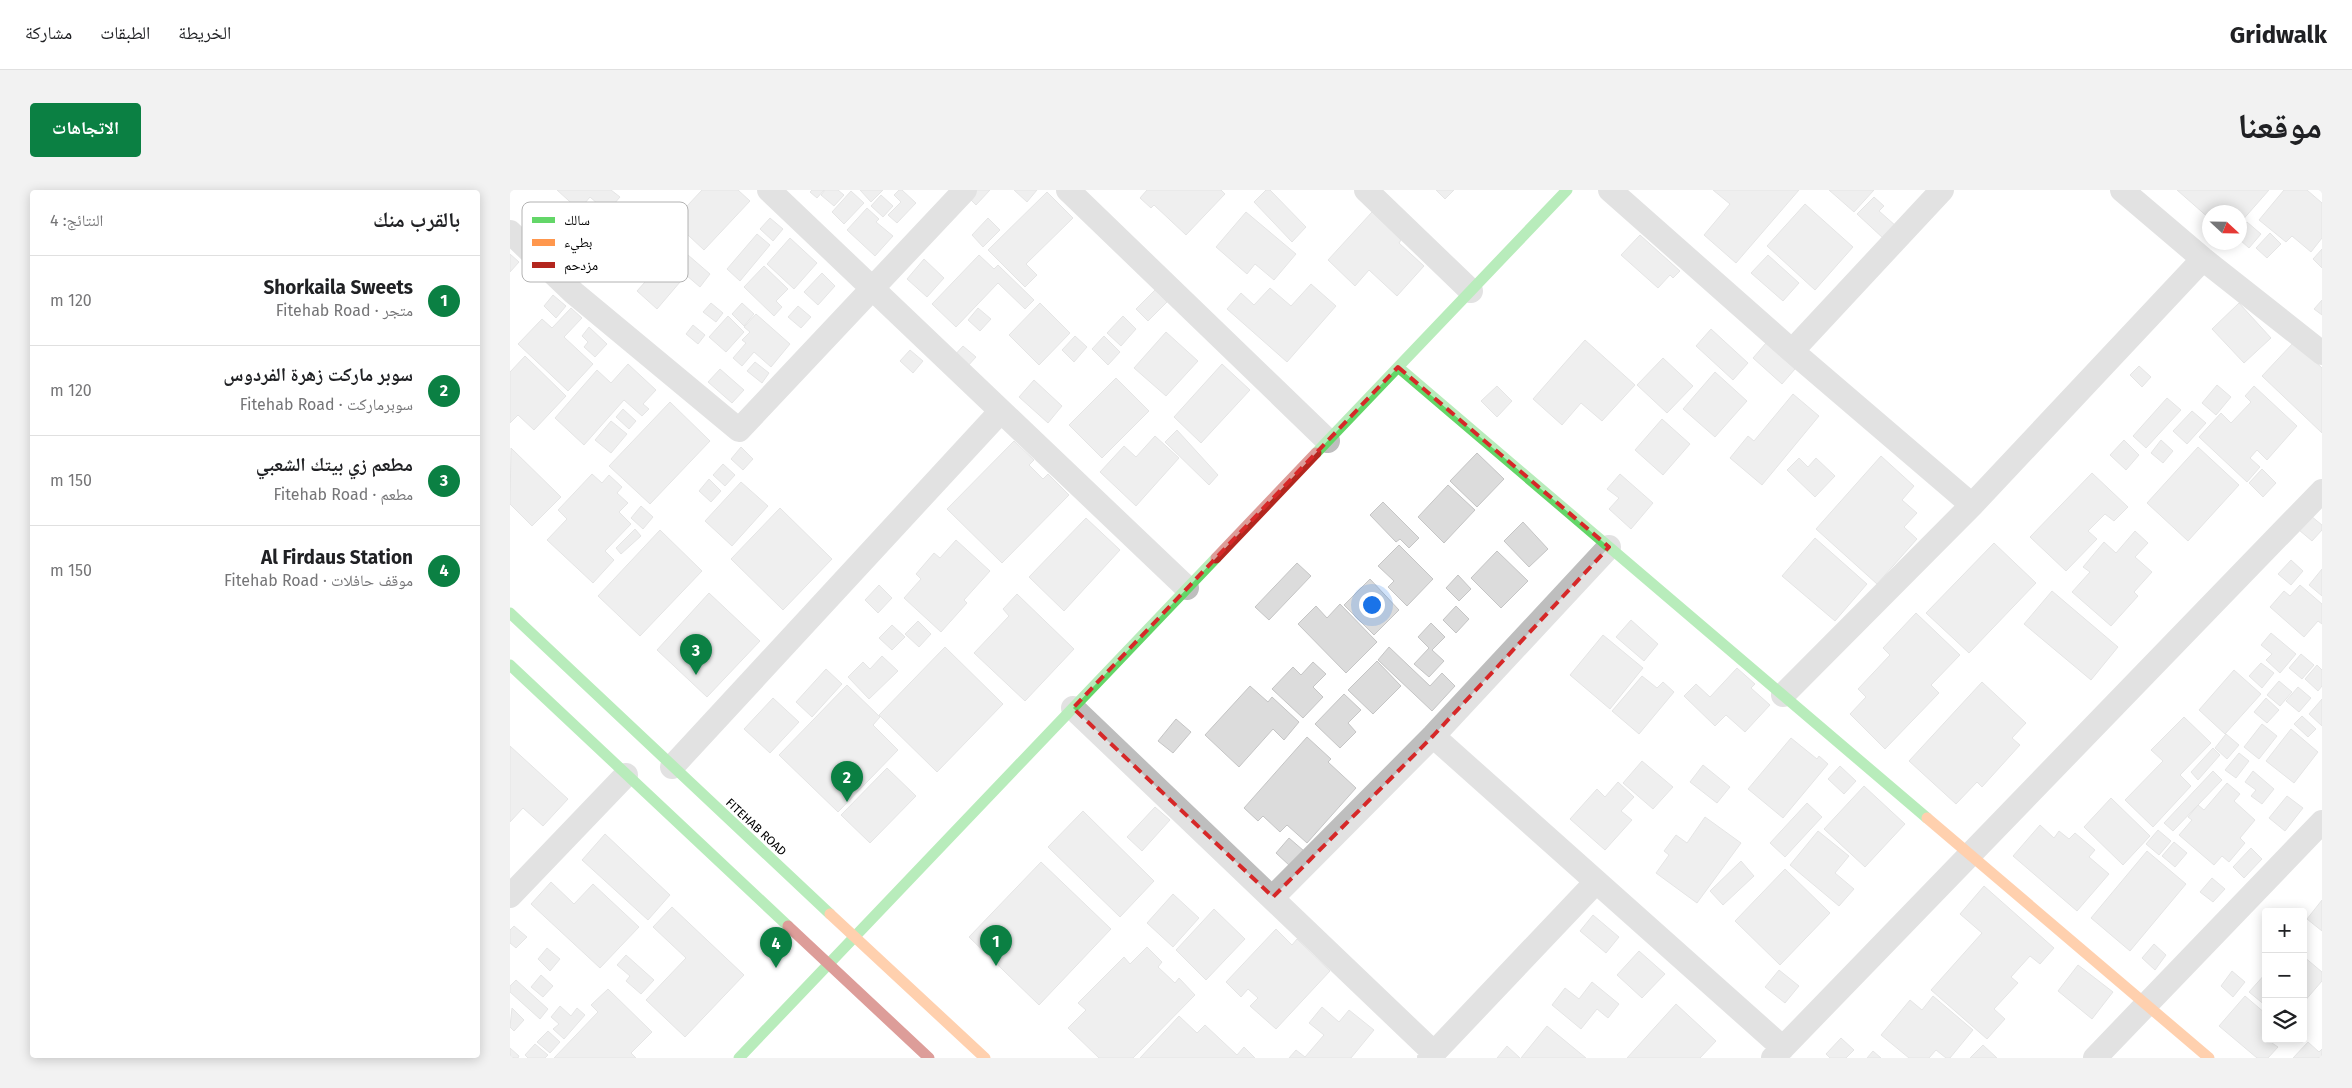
<!DOCTYPE html>
<html lang="ar">
<head>
<meta charset="utf-8">
<style>
	body { margin:0; font-family:"Fira Sans","Noto Naskh Arabic",sans-serif; background:#f2f2f2; color:#202124; direction:rtl }
	.controls { position:absolute; right:15px; bottom:15px; display:grid; overflow:hidden; border-radius:5px; box-shadow:0 2px 12px #0003 }
	.controls button { width:45px; height:45px; display:grid; place-items:center; padding:0; border:0; border-bottom:1px solid #e0e0e0; background:#fff; color:#202124; font:25px sans-serif }
	.compass { position:absolute; left:1692px; top:15px; width:45px; height:45px; border-radius:50%; background:#fff; box-shadow:0 2px 12px #0003; rotate:112deg }
	.you { position:absolute; left:861px; top:414px; width:18px; height:18px; margin:-12px; border:4px solid #fff; border-radius:50%; background:#1a73e8; box-shadow:0 0 0 8px #1a73e833 }
	.badge { display:grid; place-items:center; width:32px; height:32px; border-radius:50%; background:#0b8043; color:#fff; font-size:16px; font-weight:700 }
	.pin { position:absolute; translate:-50% -41px; filter:drop-shadow(0 1px 2px #0008) }
	.pin::after { content:''; position:absolute; top:26px; width:18px; height:15px; background:inherit; clip-path:polygon(0 0,100% 0,50% 100%) }
	.list { margin:0; padding:0; list-style:none }
	h2 { display:flex; justify-content:space-between; align-items:center; height:65px; margin:0; padding:0 20px; font-size:21px }
	h2 small { font-size:16px; font-weight:400; color:#757577 }
	.list li { display:grid; grid-template-columns:32px 1fr auto; gap:15px; align-items:center; box-sizing:border-box; height:90px; padding:0 20px; border-top:1px solid #e0e0e0 }
	.list b { display:block; font-size:19px; white-space:nowrap }
	.list p { margin:0; font-size:16px; white-space:nowrap; color:#757577 }
	.list em { font-size:16px; font-style:normal; color:#757577 }
	.icon { flex:none; width:28px; height:28px; fill:none; stroke:currentColor; stroke-width:2; stroke-linecap:round; stroke-linejoin:round }
	.map { position:relative; flex:none; width:1812px; height:868px; overflow:hidden; direction:ltr; border-radius:5px }
	header { display:flex; align-items:center; gap:30px; box-sizing:border-box; height:70px; padding:0 25px; background:#fff; border-bottom:1px solid #e0e0e0 }
	header strong { font-size:24px }
	nav { display:flex; gap:28px; margin-inline-start:auto; font-size:18px }
	.intro { display:flex; align-items:center; justify-content:space-between; box-sizing:border-box; height:120px; padding:0 30px }
	h1 { margin:0; font-size:35px }
	.button { padding:12px 22px; border-radius:5px; background:#0b8043; color:#fff; font-size:18px; font-weight:700 }
	main { display:flex; gap:30px; padding:0 30px }
	aside { flex:1; background:#fff; border-radius:5px; box-shadow:0 2px 12px #0003 }
	.map>svg:first-child { display:block }
	.building { fill:#dcdcdc; stroke:#c5c5c5 }
	.lines { fill:none; stroke-linecap:round; stroke-linejoin:round }
	.street { stroke:#bebebe; stroke-width:24 }
	.fast { stroke:#63d668; stroke-width:11 }
	.slow { stroke:#ff974d; stroke-width:11 }
	.jam { stroke:#b3261e; stroke-width:11 }
	.marked { fill:none; stroke:#d62828; stroke-width:4; stroke-dasharray:10 6; stroke-linejoin:round }
	.labels { text-anchor:middle; dominant-baseline:central; stroke-width:4; stroke-linejoin:round; paint-order:stroke }
	.street-label { font-size:12px; fill:#000; stroke:#fff }
	.key { fill:#fff; stroke:#b2b2b2; stroke-width:1 }
	.key-label { font-size:14px; fill:#000 }
</style>
</head>
<body>
<header>
<strong>Gridwalk</strong>
<nav><a>الخريطة</a><a>الطبقات</a><a>مشاركة</a></nav>
</header>
<div class="intro"><h1>موقعنا</h1><a class="button">الاتجاهات</a></div>
<main>
<div class="map">
<svg width="1812" height="868" viewBox="0 0 1812 868">
	<rect width="100%" height="100%" fill="#fff"/>
	<path class="building" d="M47 0H101L110 7 97 22 80 7 69 20Z
		M192 0H228L240 11 194 60 163 31Z
		M302 0H314L307 8 300 2Z
		M315 0H328L334 5 324 16 311 5Z
		M350 0H373L361 12Z
		M389 0H392L406 13 387 33 378 25 391 12 384 5Z
		M464 0H480L466 15 458 7Z
		M504 0H527L517 12Z
		M637 0H711L715 4 676 45 644 15 641 18 630 8Z
		M756 0H760L796 37 782 52 744 12Z
		M926 0H944L935 9Z
		M1203 0H1289L1226 73 1194 45 1220 14Z
		M1319 0H1364L1344 22Z
		M1667 0H1759L1730 33V22H1700V29Z
		M1774 0H1797L1812 13V48L1801 62 1782 46 1776 52 1749 30Z
		M341 1 354 13 334 34 322 22Z
		M537 2 563 28 516 74 527 85 515 97 478 60Z
		M371 5 383 16 373 27 361 16Z
		M1364 7 1374 16 1369 21 1386 36 1374 49 1347 24Z
		M1295 14 1343 57 1305 100 1257 56Z
		M357 18 369 29 366 32 383 46 365 66 337 40Z
		M736 22 786 64 764 90 745 74 737 84 706 57Z
		M862 22 891 50 889 53 914 76 887 106 859 80 845 96 818 70Z
		M260 28 273 39 263 51 250 39Z
		M478 28 490 40 473 57 462 45Z
		M1737 32 1751 44 1739 58 1730 50V40Z
		M141 33 200 84 190 97 176 85 147 119 127 101 143 83 117 60Z
		M1760 43 1771 54 1757 68 1746 58Z
		M247 44 260 55 230 91 217 79Z
		M1130 45 1170 81 1163 88 1160 85 1148 98 1111 65Z
		M280 48 307 73 284 99 257 74Z
		M1812 59V78L1803 69Z
		M0 64 9 72 0 82Z
		M469 65 484 79 488 75 524 110 515 119 488 93 446 137 422 114Z
		M1258 65 1289 93 1273 111 1241 83Z
		M414 69 434 88 417 107 397 89Z
		M254 76 278 99 266 111 272 117 264 126 234 97Z
		M312 83 325 96 308 115 294 102Z
		M801 94 826 116 777 172 717 119 731 103 744 115 760 98 781 116Z
		M645 100 657 112 638 131 626 119Z
		M43 105 56 116 46 128 34 116Z
		M1812 110V125L1804 119Z
		M201 113 213 123 206 132 193 122Z
		M232 113 244 124 234 136 222 124Z
		M530 113 560 143 529 175 499 145Z
		M1729 113 1761 148 1734 173 1702 139Z
		M288 116 301 127 291 138 278 127Z
		M61 118 72 128 54 147 83 174 58 201 8 154 32 129 42 138Z
		M468 118 481 129 470 141 458 130Z
		M246 124 280 154 261 177 244 162 232 176 223 168 236 153 232 150 240 142 234 137Z
		M218 126 234 142 216 162 199 147Z
		M613 126 626 139 611 156 597 143Z
		M183 135 195 145 188 154 176 144Z
		M79 137 97 154 85 167 74 157 78 152 72 146Z
		M1201 139 1238 173 1223 190 1186 156Z
		M656 142 688 171 656 206 624 178Z
		M565 146 577 157 564 172 552 160Z
		M594 146 610 162 598 175 582 159Z
		M1075 150 1125 195 1092 231 1071 213 1052 235 1023 209Z
		M1784 152 1812 178V243L1752 186Z
		M1256 153 1285 179 1272 194 1243 168Z
		M453 156 466 167 456 178 443 167Z
		M400 160 413 171 403 183 390 171Z
		M15 166 56 206 24 240 8 225 0 233V182Z
		M1153 168 1183 196 1157 223 1127 195Z
		M245 172 259 183 252 193 237 181Z
		M118 174 146 200 133 214 139 219 132 226 114 210 74 255 45 228 87 180 101 193Z
		M712 174 740 200 691 253 664 227Z
		M1629 176 1641 187 1632 197 1620 185Z
		M210 179 234 200 222 213 198 192Z
		M1205 182 1237 211 1205 247 1173 219Z
		M606 188 639 221 592 268 559 235Z
		M524 190 552 216 538 233 509 207Z
		M1707 195 1721 207 1706 225 1692 213Z
		M987 196 1002 211 987 227 971 211Z
		M1744 196 1787 236 1757 270 1747 260 1740 268 1750 277 1737 292 1689 247 1711 223 1721 233 1741 212 1735 206Z
		M1283 204 1309 226 1252 295 1220 268 1238 246 1244 251Z
		M1657 208 1671 220 1636 258 1623 246Z
		M160 212 200 251 140 314 99 276Z
		M113 219 126 231 119 239 106 227Z
		M1682 221 1696 233 1677 254 1663 241Z
		M1152 229 1180 254 1153 285 1125 260Z
		M101 231 117 244 101 263 85 250Z
		M667 240 708 285 699 295 655 252Z
		M645 246 669 268 626 316 590 282 614 256 626 267Z
		M1614 250 1629 265 1616 280 1600 265Z
		M1651 250 1663 261 1653 273 1641 263Z
		M504 251 524 270 519 275 533 289 538 284 559 305 492 373 437 319Z
		M231 257 243 269 233 280 221 269Z
		M1688 257 1729 295 1678 351 1637 313Z
		M1 258 51 307 22 336 0 314Z
		M967 263 994 289 967 317 940 291Z
		M1371 266 1404 296 1392 310 1407 323 1394 337 1407 349 1367 394 1306 339Z
		M1289 268 1298 277 1306 268 1325 286 1305 307 1277 280Z
		M213 274 225 285 215 296 203 285Z
		M1752 279 1766 293 1753 307 1739 293Z
		M1582 283 1618 317 1604 331 1595 324 1578 341 1587 349 1556 381 1520 347Z
		M82 284 92 293 99 285 112 297 107 303 118 313 109 322 121 334 95 361 104 370 83 393 37 350 57 329 48 320Z
		M1110 284 1143 313 1121 339 1099 319 1109 308 1097 299Z
		M199 289 211 301 201 312 189 301Z
		M231 292 258 316 222 356 195 331Z
		M938 295 965 320 934 353 908 327Z
		M873 312 909 348 899 358 890 349 886 352 860 325Z
		M131 316 143 327 133 339 121 328Z
		M270 318 322 369 273 420 221 369Z
		M1801 326 1812 335V340L1802 351 1789 340Z
		M576 328 610 360 554 421 519 387Z
		M1013 332 1038 359 1019 377 994 351Z
		M125 339 131 346 111 364 106 358Z
		M150 340 192 381 130 446 88 406Z
		M1625 341 1638 353 1625 367 1642 382 1624 402 1628 406 1601 436 1562 402 1580 382 1573 377 1594 352 1606 363Z
		M1305 348 1357 394 1325 431 1272 386Z
		M446 350 480 381 454 410 457 413 431 442 394 408 411 389 406 384 424 363 430 368Z
		M1484 353 1526 393 1459 463 1416 423Z
		M889 355 923 389 897 416 878 397 884 391 868 376Z
		M987 361 1018 391 991 418 961 388Z
		M1781 370 1793 381 1781 395 1768 384Z
		M787 373 801 386 759 430 745 417Z
		M1812 379V406L1799 395Z
		M948 385 961 399 949 411 936 398Z
		M860 389 889 420 864 445 834 415Z
		M369 395 382 408 368 423 355 410Z
		M1790 395 1812 414V434L1808 431 1794 447 1760 417 1774 401 1780 406Z
		M1542 401 1608 457 1581 490 1514 434Z
		M199 403 250 451 197 507 147 460Z
		M507 404 564 459 515 511 464 463 499 426 493 419Z
		M830 414 867 452 836 483 788 434 806 416 817 428Z
		M946 416 959 429 946 443 933 430Z
		M1406 423 1450 465 1421 495 1429 503 1375 559 1340 524 1356 507 1348 499 1380 465 1373 458Z
		M1121 430 1148 454 1134 471 1106 447Z
		M408 431 421 444 409 457 395 444Z
		M921 433 935 447 922 460 934 471 919 487 904 474 919 458 908 447Z
		M382 435 395 447 382 460 369 448Z
		M1761 443 1786 464 1770 483 1756 470 1762 464 1751 455Z
		M1093 445 1133 478 1100 519 1060 485Z
		M435 457 493 514 427 582 369 525Z
		M879 457 920 496 932 483 945 496 922 521 868 470Z
		M1791 464 1804 475 1792 489 1779 478Z
		M372 466 388 481 359 509 338 487 353 472 360 479Z
		M867 471 891 496 863 524 838 500Z
		M803 472 816 484 803 497 813 507 793 528 762 499 783 477 791 485Z
		M1751 473 1764 483 1752 498 1739 486Z
		M1807 475 1812 480V496L1808 501 1795 489Z
		M1227 478 1245 494 1241 498 1260 515 1235 542 1216 525 1205 536 1174 506 1186 494 1200 507Z
		M316 479 332 494 302 527 286 512Z
		M1724 480 1751 504 1715 544 1689 520Z
		M1132 486 1147 498 1153 492 1164 502 1129 544 1102 521Z
		M1769 491 1782 502 1770 516 1757 505Z
		M1472 492 1516 533 1502 548 1510 555 1472 597 1467 592 1446 614 1399 571Z
		M337 495 370 527 363 535 388 560 328 622 269 565Z
		M740 496 758 512 762 507 789 532 774 550 763 539 729 577 695 545Z
		M1788 497 1801 508 1789 522 1776 511Z
		M834 504 851 520 838 533 846 542 830 558 805 534Z
		M263 508 289 532 260 563 234 539Z
		M1756 508 1769 520 1757 533 1744 522Z
		M1812 509V536L1799 524Z
		M1792 526 1806 539 1798 547 1784 534Z
		M1674 527 1701 553 1670 585 1681 596 1643 637 1615 610 1653 571 1641 560Z
		M666 529 681 542 663 563 648 551Z
		M1752 534 1767 546 1749 569 1734 557Z
		M1781 539 1808 562 1784 593 1756 571Z
		M1716 544 1729 555 1717 569 1705 558Z
		M797 547 821 569 818 572 846 598 797 653 777 635 770 642 753 626 748 631 734 618Z
		M1281 548 1307 569 1309 566 1318 574 1273 628 1238 599Z
		M0 556 58 609 33 636 13 618 0 632Z
		M1703 558 1710 565 1688 590 1681 582Z
		M1729 563 1739 571 1726 588 1715 580Z
		M1132 571 1163 597 1143 619 1113 593Z
		M1193 575 1220 597 1207 613 1180 592Z
		M1330 576 1346 591 1334 604 1318 589Z
		M377 578 406 606 360 653 331 625Z
		M1703 581 1712 590 1663 641 1654 633Z
		M1743 581 1764 599 1752 614 1741 606 1746 600 1735 592Z
		M1108 592 1124 607 1111 621 1122 630 1095 660 1060 629 1087 599 1095 607Z
		M1717 593 1730 604 1724 611 1745 630 1730 648 1735 653 1719 672 1712 666 1704 675 1669 645 1682 630 1678 627 1688 615 1694 620Z
		M1354 596 1395 634 1355 677 1314 639Z
		M1777 606 1793 618 1775 641 1759 628Z
		M1601 608 1640 646 1613 675 1574 637Z
		M1297 613 1312 627 1275 667 1260 653Z
		M645 617 660 630 632 661 617 647Z
		M573 621 644 691 610 727 538 657Z
		M1195 627 1231 653 1187 713 1146 683 1159 665 1154 661 1166 645 1177 653Z
		M1530 635 1544 648 1549 641 1559 649 1565 643 1585 660 1579 667 1599 684 1567 721 1503 666Z
		M1648 640 1661 651 1649 665 1636 654Z
		M1308 641 1339 666 1325 683 1344 699 1329 716 1280 675Z
		M95 644 160 705 138 730 72 670Z
		M779 648 794 661 780 676 766 663Z
		M1664 652 1677 663 1665 677 1652 666Z
		M1741 658 1752 669 1734 688 1723 677Z
		M1637 661 1676 694 1620 761 1581 728Z
		M1231 671 1244 686 1213 715 1200 701Z
		M531 672 601 739 529 815 459 747Z
		M1275 679 1320 723 1270 775 1225 731Z
		M1702 688 1715 699 1703 712 1690 702Z
		M41 692 64 714 83 694 129 737 90 778 21 714Z
		M1474 696 1544 758 1530 774 1520 766 1501 787 1508 793 1484 819 1495 829 1477 849 1421 800 1472 743 1450 724Z
		M663 704 689 728 663 757 637 733Z
		M1812 710V741L1797 729Z
		M162 717 234 785 175 847 136 810 176 768 143 737Z
		M704 719 735 749 696 790 666 760Z
		M1083 725 1109 747 1096 763 1070 741Z
		M4 736 17 747 6 758 0 753V740Z
		M766 739 782 755 787 749 820 781 766 839 740 816 748 808 738 799 731 807 716 792Z
		M1644 754 1656 765 1645 780 1632 768Z
		M637 757 652 772 648 777 665 793 669 788 685 805 623 868H589L558 838 576 820 568 813 614 767 620 774Z
		M37 758 50 769 40 781 28 769Z
		M1129 761 1155 784 1132 808 1107 785Z
		M116 765 144 790 131 804 116 791 120 786 107 775Z
		M1793 766 1812 782V791L1793 813Z
		M1568 775 1603 802 1582 829 1548 801Z
		M1269 780 1289 796 1275 813 1255 797Z
		M1722 781 1735 792 1723 807 1711 796Z
		M1756 783V816L1739 802Z
		M31 785 43 796 33 807 21 797Z
		M6 790 38 819 30 829 0 802V796Z
		M1082 792 1109 814 1098 828 1087 819 1071 839 1042 815 1055 798 1069 809Z
		M98 799 142 842 121 863 126 868H44L88 822 81 815Z
		M1423 806 1463 840 1440 868H1436L1426 860 1419 868H1399L1371 845 1400 810 1412 820Z
		M1735 806 1756 824V842L1753 845 1756 849 1768 857 1758 868H1747L1709 836Z
		M1166 814 1206 851 1190 868H1117Z
		M50 816 61 826 67 818 75 825 54 849 43 839 49 834 41 827Z
		M812 817 829 832 839 820 864 840 841 868H779L786 860 795 867 814 845 799 833Z
		M2 818 14 830 4 841 0 837Z
		M669 826 687 843 695 835 727 865 734 857 745 868H630Z
		M1037 836 1076 868H1011Z
		M38 841 50 852 40 863 27 852Z
		M1331 848 1344 860 1336 868H1320L1316 864Z
		M1798 852 1809 862 1812 859V868H1783Z
		M25 854 38 865 35 868H18L15 865Z
		M1473 855 1487 868H1460Z
		M997 856 1010 868H987Z
		M0 858 9 866 8 868H0Z
		M1363 861 1371 868H1357Z"/>
	<g class="lines">
		<path class="street" d="M259 0 677 398
			M558 0 818 251
			M856 0 961 101
			M1100 0 1282 161 1462 315
			M1612 0 1693 69 1812 163
			M0 42 64 103 229 240 455 0
			M1282 161 1432 0
			M1273 505 1462 315 1693 69
			M563 518 924 863
			M923 546 1273 858
			M162 577 491 221
			M0 706 116 585
			M763 707 923 546 1099 357
			M919 868 1086 692
			M1263 868 1812 301
			M1585 868 1812 632"/>
		<path class="fast" d="M888 177 1417 628
			M806 263 1057 0
			M0 423 320 724
			M0 475 278 736
			M229 868 706 368"/>
		<path class="slow" d="M1417 628 1699 868
			M320 724 475 868"/>
		<path class="jam" d="M706 368 806 263
			M278 736 419 868"/>
	</g>
	<path d="M0 0H1812V868H0ZM888 177 1099 357 923 546 763 707 563 518Z" fill="#fff" fill-opacity=".55" fill-rule="evenodd"/>
	<path class="marked" d="M888 177 1099 357 923 546 763 707 563 518Z"/>
	<g class="labels">
		<g class="street-label">
			<text transform="translate(246 637) rotate(43)">FITEHAB ROAD</text>
		</g>
	</g>
	<rect x="12" y="12" width="166" height="80" rx="8" class="key"/>
	<rect x="22" y="27" width="23" height="6" fill="#63d668"/>
	<rect x="22" y="49" width="23" height="7" fill="#ff974d"/>
	<rect x="22" y="72" width="23" height="6" fill="#b3261e"/>
	<g class="key-label">
		<text x="54" y="35">سالك</text>
		<text x="54" y="57">بطيء</text>
		<text x="54" y="80">مزدحم</text>
	</g>
</svg>
<div class="controls">
<button>+</button>
<button>−</button>
<button><svg class="icon" aria-label="layers" viewBox="0 0 24 24"><path d="M12 4l9 5-9 5-9-5zM3 14l9 5 9-5"/></svg></button>
</div>
<svg class="compass" viewBox="-18 -18 36 36"><path d="M0-13l5 13h-10z" fill="#e53935"/><path d="M0 13l5-13h-10z" fill="#757577"/></svg>
<div class="you"></div>
<div class="pin badge" style="left:486px;top:776px">1</div>
<div class="pin badge" style="left:337px;top:612px">2</div>
<div class="pin badge" style="left:186px;top:485px">3</div>
<div class="pin badge" style="left:266px;top:778px">4</div>
</div>
<aside>
<h2>بالقرب منك<small>النتائج: 4</small></h2>
<ul class="list">
<li><span class="badge">1</span><div><b>Shorkaila Sweets</b><p>متجر · Fitehab Road</p></div><em>120 m</em></li>
<li><span class="badge">2</span><div><b>سوبر ماركت زهرة الفردوس</b><p>سوبرماركت · Fitehab Road</p></div><em>120 m</em></li>
<li><span class="badge">3</span><div><b>مطعم زي بيتك الشعبي</b><p>مطعم · Fitehab Road</p></div><em>150 m</em></li>
<li><span class="badge">4</span><div><b>Al Firdaus Station</b><p>موقف حافلات · Fitehab Road</p></div><em>150 m</em></li>
</ul>
</aside>
</main>
</body>
</html>
